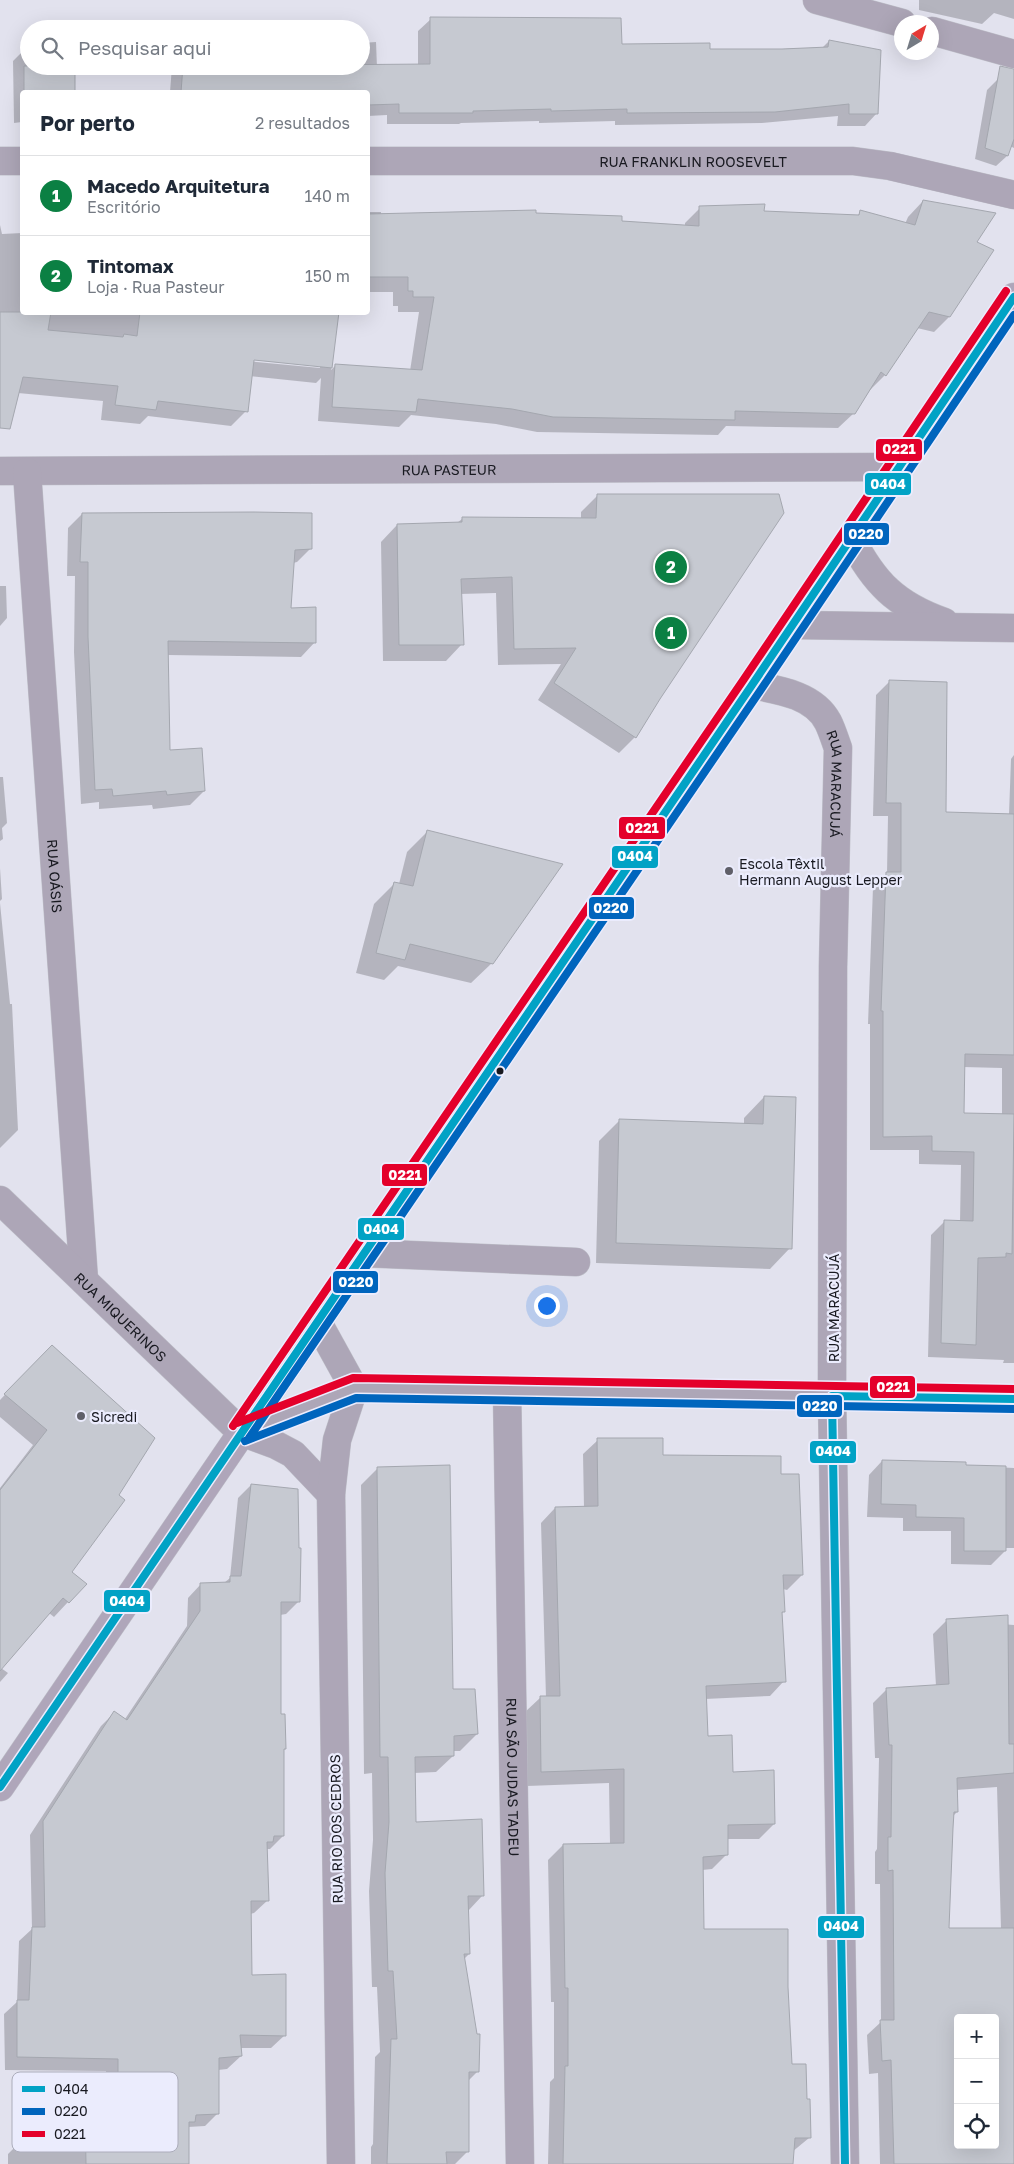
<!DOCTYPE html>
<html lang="pt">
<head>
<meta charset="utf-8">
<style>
	body { margin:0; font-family:"Golos Text",sans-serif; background:#f6f6f7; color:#1f2937 }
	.controls { position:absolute; right:15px; bottom:15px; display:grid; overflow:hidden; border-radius:5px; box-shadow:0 5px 20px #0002 }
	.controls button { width:45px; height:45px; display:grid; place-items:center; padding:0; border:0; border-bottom:1px solid #e0e1e3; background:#fff; color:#1f2937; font:25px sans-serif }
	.compass { position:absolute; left:894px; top:15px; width:45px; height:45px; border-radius:50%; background:#fff; box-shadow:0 5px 20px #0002; rotate:38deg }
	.you { position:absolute; left:546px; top:1305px; width:18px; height:18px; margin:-12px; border:4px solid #fff; border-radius:50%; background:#1a73e8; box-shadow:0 0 0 8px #1a73e833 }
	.badge { display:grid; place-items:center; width:32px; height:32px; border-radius:50%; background:#0b8043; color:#fff; font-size:16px; font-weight:700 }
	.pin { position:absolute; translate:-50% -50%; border:2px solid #fff; box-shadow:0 1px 5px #0006 }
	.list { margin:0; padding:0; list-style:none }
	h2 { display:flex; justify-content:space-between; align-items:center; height:65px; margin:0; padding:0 20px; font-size:21px }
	h2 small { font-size:16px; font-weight:400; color:#747a83 }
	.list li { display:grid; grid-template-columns:32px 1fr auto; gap:15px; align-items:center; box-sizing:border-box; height:80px; padding:0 20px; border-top:1px solid #e0e1e3 }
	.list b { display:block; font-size:19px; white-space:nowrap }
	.list p { margin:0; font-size:16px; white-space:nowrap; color:#747a83 }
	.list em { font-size:16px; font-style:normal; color:#747a83 }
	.icon { flex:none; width:28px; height:28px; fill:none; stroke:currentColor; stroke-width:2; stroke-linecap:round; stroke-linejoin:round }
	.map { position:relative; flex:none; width:1014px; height:2164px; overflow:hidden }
	.search { position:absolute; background:#fff; box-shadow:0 5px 20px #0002; left:20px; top:20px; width:350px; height:55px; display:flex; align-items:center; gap:12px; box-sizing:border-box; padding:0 18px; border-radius:28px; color:#747a83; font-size:19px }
	.panel { position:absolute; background:#fff; box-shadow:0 5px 20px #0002; left:20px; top:90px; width:350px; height:225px; border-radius:5px }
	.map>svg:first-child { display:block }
	.shadow { fill:#0003; fill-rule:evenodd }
	.building { fill:#c6c9d1; stroke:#a4a7af; fill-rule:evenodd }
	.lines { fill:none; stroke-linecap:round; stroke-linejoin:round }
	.minor-casing { stroke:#bebfc8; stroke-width:29 }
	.major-casing { stroke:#bebfc8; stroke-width:29 }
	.minor { stroke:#ada6b7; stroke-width:28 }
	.major { stroke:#afa6ba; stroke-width:28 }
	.bus-1-casing { stroke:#ebecfd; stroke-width:11 }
	.bus-2-casing { stroke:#ebecfd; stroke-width:11 }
	.bus-3-casing { stroke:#ebecfd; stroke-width:11 }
	.bus-1 { stroke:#01a2c5; stroke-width:8 }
	.bus-2 { stroke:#0065bd; stroke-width:8 }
	.bus-3 { stroke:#e4002b; stroke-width:8 }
	.poi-dot { fill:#5f5f68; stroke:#ebecfd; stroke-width:2 }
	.bus-dot { fill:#181920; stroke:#ebecfd; stroke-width:2 }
	.labels { text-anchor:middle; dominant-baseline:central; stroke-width:4.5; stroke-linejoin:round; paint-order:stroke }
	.street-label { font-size:14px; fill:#181920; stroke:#ebecfd }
	.poi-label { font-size:14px; fill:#181920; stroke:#ebecfd; text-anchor:start }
	.key { fill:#ebecfd; stroke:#acadbb; stroke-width:1 }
	.key-label { font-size:14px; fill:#181920 }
	.line-badge { stroke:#ebecfd; stroke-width:2 }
	.badge-label { font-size:14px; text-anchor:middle; font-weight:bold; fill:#fff }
</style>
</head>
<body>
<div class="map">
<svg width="1014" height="2164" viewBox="0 0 1014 2164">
	<rect width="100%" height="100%" fill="#e2e2ee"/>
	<path class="shadow" d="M919 0H1014V19L994 13 982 24 919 10Z
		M431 19 621 45 709 51 822 48 829 41 877 113 865 126H837L838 116 762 123 615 125V121L539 123V121L461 123 459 124H387V115L368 116V92H170L172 66H361V43L376 42 377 67 418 66V31Z
		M24 50H29V66H73L74 92H22V122L14 123 13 61Z
		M998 79 1014 85V148L1010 146 1007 156 996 166 975 159 987 90Z
		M923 201 975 242 949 317 934 332 917 328 885 375 870 390 854 413 838 428 726 426 718 435 537 432 496 424 411 415 399 427 318 421 321 378 316 383 250 376 246 411 231 426 148 416 140 424 101 420 103 401 18 393 0 416V225L2 234 22 233V312H338L331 370 336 365 410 371 419 312H398V306H393V292H368V212H381V215H535L685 226V223L700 208 856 217 861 212 905 224 908 217ZM248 359 320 365V368L247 361Z
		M598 495 659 698 635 737 619 753 538 700 561 664 498 665 496 593 460 594 462 644 446 661H383L381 542 397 525 457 523 462 519H581V512Z
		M82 514 311 548 297 562 293 563 290 609 315 642 301 657 167 655 169 751 204 791 190 805 153 809 152 805 99 809V802L81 804 74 652 75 576H67L68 528Z
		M0 586H6L7 618 0 626Z
		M890 681 945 813 1009 814 1011 759 1014 755V1363H1003L1004 1360 928 1357 931 1235 944 1222H960L961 1165 919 1164V1150H870V1024H868L873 887 887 873 888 816H873L876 695ZM963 1067 1002 1068V1115L963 1114Z
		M0 777H3L7 823 2 828 3 839 0 841Z
		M428 831 492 963 471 983 398 966 384 980 356 973 374 904 395 883 399 884 407 852Z
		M0 868 2 899 0 901Z
		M0 903 10 1004H12L18 1130 0 1148Z
		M764 1097 790 1248 770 1269 596 1263 599 1141 620 1120 744 1124V1118Z
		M37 1361 70 1572 68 1602 54 1617 49 1613 1 1668 8 1673 0 1682V1488L33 1445 0 1417V1400Z
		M598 1440 662 1456 780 1475 802 1575 787 1590 783 1589V1612L781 1614 784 1681 770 1696 705 1699 707 1738 731 1773 774 1824 759 1839H726V1855L712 1869 702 1870 703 1930 787 1987 791 2065 809 2138 792 2152V2164H548L550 2082 554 2078V2002H551L548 1860 563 1845 610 1844 609 1783 527 1786 525 1712 540 1698H546L541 1523 555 1508H584L583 1454Z
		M882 1461 1014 1468V1548H1005V1551L991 1565 951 1564V1531H903V1518L867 1517 869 1475Z
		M378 1468 452 1690 477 1734 460 1751H453V1756L436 1772 414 1773 415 1823 482 1896 468 1911 469 1954 464 1959 478 2071 468 2081V2151L455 2164H371V2147L373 2144 375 2057 380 2052 377 1987H372L369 1891 373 1840 372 1773 364 1774 361 1485Z
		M251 1485 299 1601 286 1614 280 1615V1715L285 1749 283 1751V1836L270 1849H266L268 1900 254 1913 250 1914 251 1977 285 2035 271 2048H240L241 2056 227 2069 218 2070V2113L205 2126 188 2127V2164H8V2154L21 2141 73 2142V2125L86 2112 106 2111V2071L5 2070 4 2014 17 2002 19 1941 32 1929 30 1835 101 1726 114 1713 125 1719 187 1626 188 1598 201 1584 224 1583 230 1578 238 1498Z
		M947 1620 1014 1625V2164H880L878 2073 869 2074 867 2035 881 2022 880 1884H875V1852L877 1849 879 1758H875L873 1703 886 1690 936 1686 933 1634ZM997 1787 1001 1929H948L953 1816 957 1812 956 1790ZM958 2018H995V2145H958Z"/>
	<path class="building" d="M430 17 621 18 622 44 710 43V49H782L828 47 829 40 881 50 878 114H849V104L775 112 627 113V109L551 111V109L473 111V113H399V104L368 105V92H181L183 66 430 64Z
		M24 66H75V92H24Z
		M1000 66 1014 69V139L1008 156 985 148Z
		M923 200 996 213 977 242 994 250 950 317 929 312 886 376 881 372 855 414 735 411V420L553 417 512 409 418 399 416 412 332 407 335 364 422 370 434 297H413V291H408V277H368V214L536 210V213L622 216V221L699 226V206L765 204 764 211 859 215 860 210 915 225Z
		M0 312H51L48 330 123 337 124 334 137 336 140 312H339L332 368 254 360 248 412 158 401 156 410 115 405 118 386 23 377 10 429 0 428Z
		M597 494H779L784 513 660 699 636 738 554 683 576 648 514 649 512 577 461 579 464 645H399L397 524 462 522V517L596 518Z
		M254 512 312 513V549L295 550 291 608 316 607V643L168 641 170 750 202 748 205 791 167 795 166 791 113 796 112 789 95 790 88 637V562H80L82 513Z
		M889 680 947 682 946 812 1014 814V1055L965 1054 964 1113 1014 1114 1012 1254 1006 1253V1257L978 1258 976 1345 941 1343 944 1220 973 1221 974 1152 932 1151V1136L883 1137V1011H881L886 872H901V803H886Z
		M427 830 563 864 493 964 410 944 405 960 376 953 394 882 413 886Z
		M764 1096 796 1097 792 1249 616 1243 619 1119 763 1124Z
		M52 1345 155 1438 119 1495 125 1500 72 1572 87 1584 69 1603 63 1598 0 1671V1490L47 1430 4 1394Z
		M597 1438H663V1455L781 1456V1474H799L803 1575H783L785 1612H782L786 1682 706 1686 708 1736 732 1735 733 1772 774 1770 775 1824 728 1825V1855L703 1857 704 1929H788V1987L792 2064H806L807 2099H810L811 2138H795L793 2164H563L565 2066H568V1988H565L563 1844 624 1843V1769L541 1772 540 1696H560L555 1507 598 1506Z
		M882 1460 966 1462V1465L1006 1466V1551H964V1518L916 1517V1505L881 1504Z
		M450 1465 453 1689H475L478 1734 454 1736V1756L415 1757 416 1822 482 1819 484 1896H468L470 1954H464L477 2034H480L479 2072H469V2152H446L447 2164H387L391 2039H397L393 1971H388L385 1873 389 1822 388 1757H380L377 1467Z
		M251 1484 298 1489 299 1548H301L300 1602H281V1714H285L286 1749H284V1836H274L273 1842H267L269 1901H251L252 1975 286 1974V2036L240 2035 242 2056 219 2058V2114L196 2115 195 2122H189V2164H86L85 2111 118 2109V2059L17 2057V2000H29L32 1927H45L43 1821 114 1711 127 1720 200 1611V1583L230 1582V1576H241Z
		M1008 1615 1009 1744H1014V1773L957 1778 958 1812H954L953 1828 949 1928H1014V2164H894L891 2060 882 2061 880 2020H894L893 1870 888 1871V1837H891L892 1745H889L886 1688 949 1684 946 1619ZM958 2018H995V2145H958Z"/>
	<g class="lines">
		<defs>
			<g id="minor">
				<path d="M817 0 902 23"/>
				<path d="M932 31 1014 54"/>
				<path d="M0 161H22"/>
				<path id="s1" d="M368 161H853L890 166 1014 195"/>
				<path id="s2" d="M0 471 898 467"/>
				<path id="s3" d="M27 472 84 1280"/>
				<path d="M851 538C874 583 896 605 944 622"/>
				<path d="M793 625 1014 628"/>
				<path id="s4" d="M752 685C779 690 814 695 828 722 832 730 835 740 838 748L833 967 832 1396 845 2164"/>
				<path id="s5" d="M0 1200 241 1432 276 1445 293 1454 331 1494"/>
				<path d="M363 1253 576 1262"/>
				<path d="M317 1321 354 1388"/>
				<path id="s6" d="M507 1391 520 2164"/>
				<path d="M241 1432 354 1388 1014 1399"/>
				<path d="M341 2164 331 1494 337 1440 354 1388"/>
			</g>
			<path id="major" d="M0 1787 752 685 1014 297"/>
		</defs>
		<use href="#minor" class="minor-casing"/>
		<use href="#major" class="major-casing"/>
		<use href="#minor" class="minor"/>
		<use href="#major" class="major"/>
		<defs>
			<path id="bus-1" d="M0 1787 752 685 1014 297
				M845 2164 832 1396 1014 1399"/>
			<path id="bus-2" d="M249 1438 760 691 1014 315
				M245 1441 356 1398 1014 1409"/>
			<path id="bus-3" d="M237 1423 353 1378 1014 1389
				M233 1426 744 679 1006 291"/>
		</defs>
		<use href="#bus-1" class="bus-1-casing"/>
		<use href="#bus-2" class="bus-2-casing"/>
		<use href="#bus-3" class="bus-3-casing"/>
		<use href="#bus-1" class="bus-1"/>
		<use href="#bus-2" class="bus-2"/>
		<use href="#bus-3" class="bus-3"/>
	</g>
	<g class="poi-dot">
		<circle cx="729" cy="871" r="5"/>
		<circle cx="81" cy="1416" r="5"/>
	</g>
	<circle class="bus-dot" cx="500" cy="1071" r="4.5"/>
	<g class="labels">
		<g class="street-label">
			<text stroke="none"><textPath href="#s1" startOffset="325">RUA FRANKLIN ROOSEVELT</textPath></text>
			<text stroke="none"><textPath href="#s2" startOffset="449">RUA PASTEUR</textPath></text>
			<text stroke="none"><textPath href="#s4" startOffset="151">RUA MARACUJÁ</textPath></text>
			<text stroke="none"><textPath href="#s3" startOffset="405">RUA OÁSIS</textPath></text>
			<text transform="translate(833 1308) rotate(-90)">RUA MARACUJÁ</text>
			<text stroke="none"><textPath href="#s5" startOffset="168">RUA MIQUERINOS</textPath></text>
			<text stroke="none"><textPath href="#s6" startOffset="386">RUA SÃO JUDAS TADEU</textPath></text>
			<text transform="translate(336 1829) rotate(-91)">RUA RIO DOS CEDROS</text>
		</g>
		<g class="poi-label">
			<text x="739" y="863">Escola Têxtil<tspan x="739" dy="16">Hermann August Lepper</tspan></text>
			<text x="91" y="1416">Sicredi</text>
		</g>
	</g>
	<rect x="12" y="2072" width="166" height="80" rx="8" class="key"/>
	<rect x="22" y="2086" width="23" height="6" fill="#01a2c5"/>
	<rect x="22" y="2108" width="23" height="7" fill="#0065bd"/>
	<rect x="22" y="2131" width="23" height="6" fill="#e4002b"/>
	<g class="key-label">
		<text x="54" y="2094">0404</text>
		<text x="54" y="2116">0220</text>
		<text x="54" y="2139">0221</text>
	</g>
	<g class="line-badge">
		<rect x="875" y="438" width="48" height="24" rx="5" fill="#e4002b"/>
		<rect x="864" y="472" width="48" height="24" rx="5" fill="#01a2c5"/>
		<rect x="843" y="522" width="47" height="24" rx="5" fill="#0065bd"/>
		<rect x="618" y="816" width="48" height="24" rx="5" fill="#e4002b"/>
		<rect x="611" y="845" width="48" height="24" rx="5" fill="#01a2c5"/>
		<rect x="588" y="896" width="47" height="24" rx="5" fill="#0065bd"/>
		<rect x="381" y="1163" width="47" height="24" rx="5" fill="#e4002b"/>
		<rect x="357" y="1217" width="48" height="24" rx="5" fill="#01a2c5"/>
		<rect x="332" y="1270" width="47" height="24" rx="5" fill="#0065bd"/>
		<rect x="869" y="1375" width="47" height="24" rx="5" fill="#e4002b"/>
		<rect x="796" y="1394" width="47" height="24" rx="5" fill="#0065bd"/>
		<rect x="809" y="1440" width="48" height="24" rx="5" fill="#01a2c5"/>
		<rect x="103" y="1589" width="48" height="24" rx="5" fill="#01a2c5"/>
		<rect x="817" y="1915" width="48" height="24" rx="5" fill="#01a2c5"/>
	</g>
	<g class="badge-label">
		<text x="899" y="454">0221</text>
		<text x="888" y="489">0404</text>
		<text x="866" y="539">0220</text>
		<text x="642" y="833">0221</text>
		<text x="635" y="861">0404</text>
		<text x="611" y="913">0220</text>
		<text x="405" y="1180">0221</text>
		<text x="381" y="1234">0404</text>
		<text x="356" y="1287">0220</text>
		<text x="893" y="1392">0221</text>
		<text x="820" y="1411">0220</text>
		<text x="833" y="1456">0404</text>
		<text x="127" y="1606">0404</text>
		<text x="841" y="1931">0404</text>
	</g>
</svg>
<div class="controls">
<button>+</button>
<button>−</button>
<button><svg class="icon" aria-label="locate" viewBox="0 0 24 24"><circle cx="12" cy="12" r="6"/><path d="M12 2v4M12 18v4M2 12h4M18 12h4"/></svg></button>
</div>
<svg class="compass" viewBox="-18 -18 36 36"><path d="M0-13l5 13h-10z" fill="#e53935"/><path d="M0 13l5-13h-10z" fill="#747a83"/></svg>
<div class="you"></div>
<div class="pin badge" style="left:671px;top:633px">1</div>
<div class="pin badge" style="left:671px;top:567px">2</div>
<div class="search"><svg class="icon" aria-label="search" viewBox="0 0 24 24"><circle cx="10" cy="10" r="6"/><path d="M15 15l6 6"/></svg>Pesquisar aqui</div>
<section class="panel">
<h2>Por perto<small>2 resultados</small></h2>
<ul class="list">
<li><span class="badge">1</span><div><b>Macedo Arquitetura</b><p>Escritório</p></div><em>140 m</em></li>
<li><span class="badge">2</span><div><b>Tintomax</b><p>Loja · Rua Pasteur</p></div><em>150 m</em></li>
</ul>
</section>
</div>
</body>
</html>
